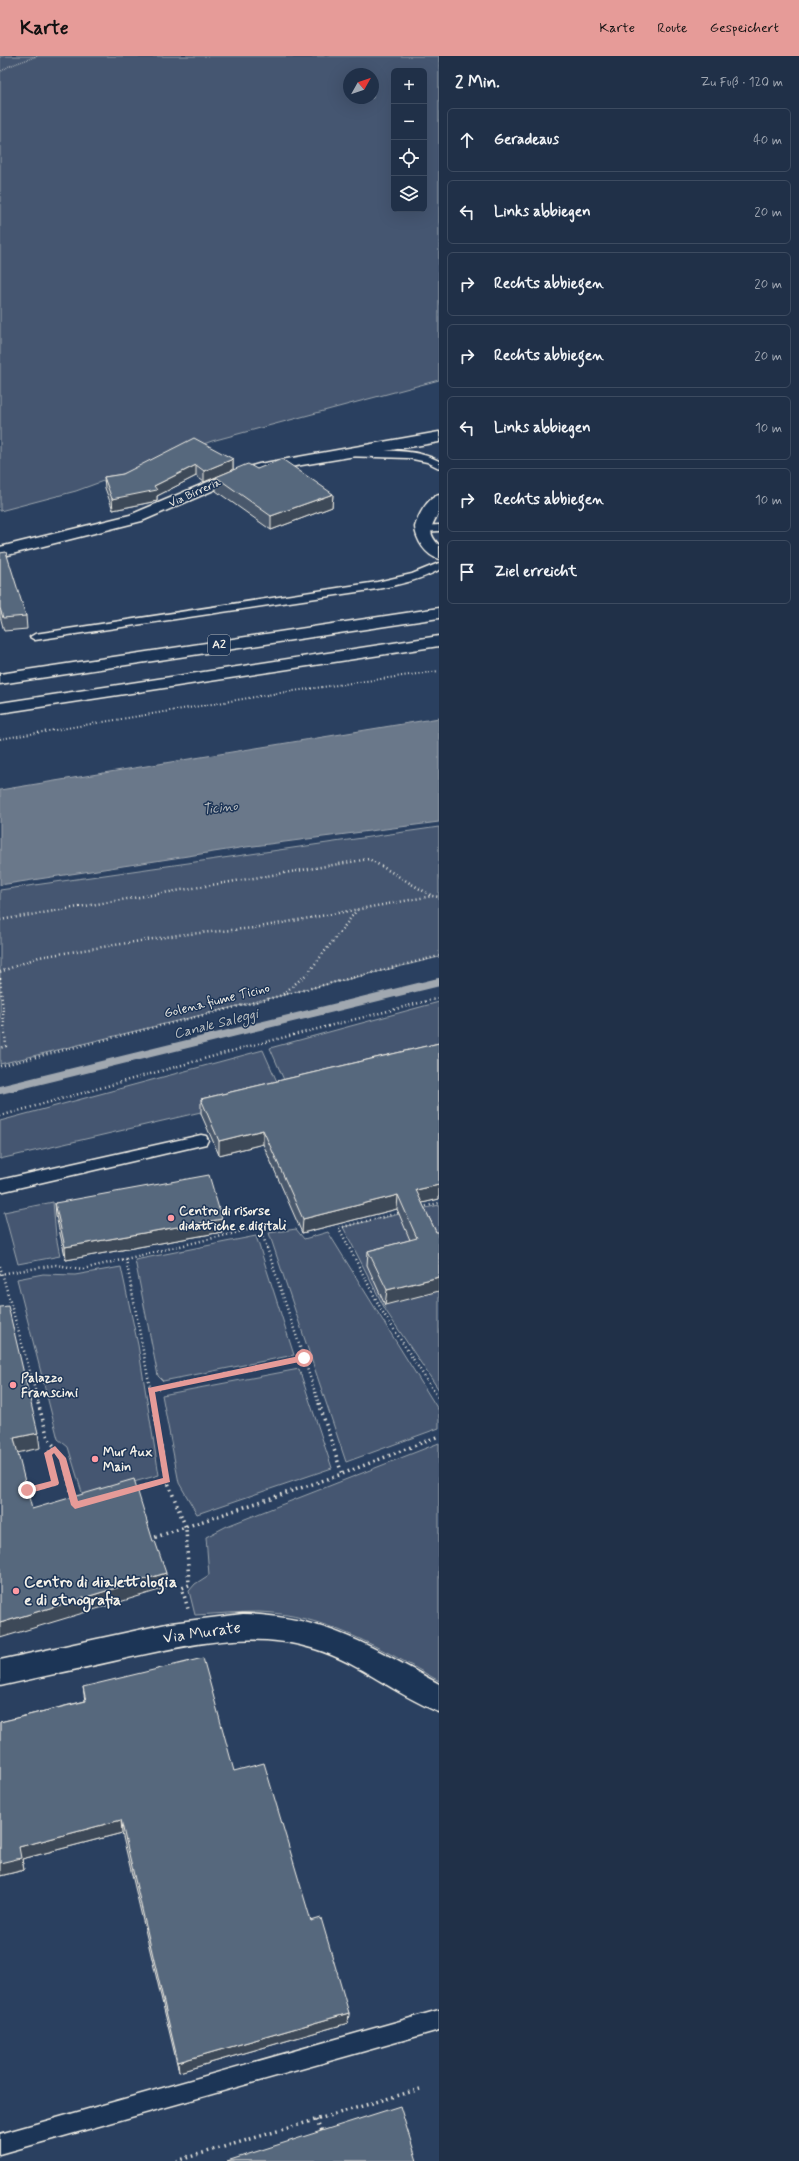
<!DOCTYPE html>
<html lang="de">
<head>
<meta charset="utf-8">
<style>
	body { margin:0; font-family:Mynerve,sans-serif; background:#2d3c52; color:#f1f3f6 }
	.controls { position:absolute; right:12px; top:12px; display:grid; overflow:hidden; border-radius:6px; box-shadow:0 4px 16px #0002 }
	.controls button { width:36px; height:36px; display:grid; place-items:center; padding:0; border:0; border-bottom:1px solid #3d4b60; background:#203048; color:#f1f3f6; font:20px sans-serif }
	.compass { position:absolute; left:343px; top:12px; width:36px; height:36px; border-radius:50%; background:#203048; box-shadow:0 4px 16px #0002; rotate:50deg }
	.stop { position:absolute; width:12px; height:12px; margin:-9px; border:3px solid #e69b98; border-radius:50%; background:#fff }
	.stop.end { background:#e69b98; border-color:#fff; box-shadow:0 1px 4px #0008 }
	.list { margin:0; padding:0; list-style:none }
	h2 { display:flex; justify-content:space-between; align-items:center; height:52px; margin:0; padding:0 16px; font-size:17px }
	h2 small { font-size:13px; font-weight:400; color:#a2a9b4 }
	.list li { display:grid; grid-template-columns:26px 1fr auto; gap:12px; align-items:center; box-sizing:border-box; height:64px; margin:0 8px 8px; padding:0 8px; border:1px solid #3d4b60; border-radius:6px }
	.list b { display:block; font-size:15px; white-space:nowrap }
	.list em { font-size:13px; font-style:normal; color:#a2a9b4 }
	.icon { flex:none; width:22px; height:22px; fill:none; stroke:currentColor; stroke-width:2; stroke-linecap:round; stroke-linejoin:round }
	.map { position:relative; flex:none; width:439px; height:2105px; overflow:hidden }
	header { display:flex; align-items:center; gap:24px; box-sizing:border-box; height:56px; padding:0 20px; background:#e69b98; color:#111 }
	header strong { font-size:19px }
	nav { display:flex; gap:22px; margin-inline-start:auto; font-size:14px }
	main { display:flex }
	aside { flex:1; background:#203048 }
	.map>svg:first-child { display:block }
	.green { fill:#445771; stroke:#9ca4ac; fill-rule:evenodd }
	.water { fill:#6a788a; stroke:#a1a8b0 }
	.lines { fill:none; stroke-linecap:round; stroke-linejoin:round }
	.stream { stroke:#a1a8b0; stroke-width:8 }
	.lane-casing { stroke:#f4f1e8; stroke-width:3 }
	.street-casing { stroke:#f4f1e8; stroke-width:3 }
	.secondary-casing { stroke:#f4f1e8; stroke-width:3 }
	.highway-casing { stroke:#f4f1e8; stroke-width:3 }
	.path-far3 { stroke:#f4f1e8; stroke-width:1.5; stroke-dasharray:0.5 1.5; stroke-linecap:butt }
	.path-far2 { stroke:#f4f1e8; stroke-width:2; stroke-dasharray:1 2.5; stroke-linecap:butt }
	.path-far1 { stroke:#f4f1e8; stroke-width:2.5; stroke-dasharray:1 3; stroke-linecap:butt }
	.path { stroke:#f4f1e8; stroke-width:3.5; stroke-dasharray:1.5 4; stroke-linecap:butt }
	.lane { fill:#1d3557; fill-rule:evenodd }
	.street { fill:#1d3557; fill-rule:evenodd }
	.secondary { fill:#1d3557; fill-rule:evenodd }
	.highway { fill:#1d3557; fill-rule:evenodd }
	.wall { fill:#4a596c; stroke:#f4f1e8 }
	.shaded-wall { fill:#3c4858; stroke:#f4f1e8 }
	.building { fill:#56677d; stroke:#f4f1e8 }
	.route { fill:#e69b98 }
	.poi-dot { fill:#ff9aa2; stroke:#1d3557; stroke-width:1.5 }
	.labels { text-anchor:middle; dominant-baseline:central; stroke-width:3; stroke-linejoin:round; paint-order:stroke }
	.far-street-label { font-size:11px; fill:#f4f1e8; stroke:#1d3557 }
	.shield { fill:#1d3557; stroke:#b4b9bc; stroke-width:1 }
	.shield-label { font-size:12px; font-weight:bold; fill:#f4f1e8 }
	.street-label { font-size:13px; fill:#f4f1e8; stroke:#1d3557 }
	.poi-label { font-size:13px; font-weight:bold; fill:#f4f1e8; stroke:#1d3557; text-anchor:start }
	.water-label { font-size:14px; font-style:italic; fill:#bdc1c2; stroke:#1d3557 }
	.near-poi-label { font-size:16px; font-weight:bold; fill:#f4f1e8; stroke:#1d3557; text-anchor:start }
	.near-street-label { font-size:16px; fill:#f4f1e8; stroke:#1d3557 }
</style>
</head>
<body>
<header>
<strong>Karte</strong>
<nav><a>Karte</a><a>Route</a><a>Gespeichert</a></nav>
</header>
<main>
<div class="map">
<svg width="439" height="2105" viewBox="0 0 439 2105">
	<rect width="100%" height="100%" fill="#2a4060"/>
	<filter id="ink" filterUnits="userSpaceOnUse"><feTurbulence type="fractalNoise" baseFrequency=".025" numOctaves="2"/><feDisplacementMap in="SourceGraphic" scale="8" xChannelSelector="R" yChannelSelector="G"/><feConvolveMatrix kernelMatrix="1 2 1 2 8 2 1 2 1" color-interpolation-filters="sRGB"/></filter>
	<g filter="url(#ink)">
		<path class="green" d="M0 0H439V324L212 385 76 435 0 455ZM394 15H424V153H394ZM349 18H373V42H349Z
			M439 771V901L0 1008V834Z
			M439 946V1001L284 1024 270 992Z
			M263 994 282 1037 0 1103V1065Z
			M53 1146 56 1180 60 1200 18 1208 4 1156Z
			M439 1149V1334L386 1255 343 1171Z
			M296 1173 304 1183 328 1176 439 1355V1372L346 1406 269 1177Z
			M256 1180 294 1299 163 1325 158 1320 135 1204Z
			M121 1211 138 1289 159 1419 83 1440 68 1391 58 1383 17 1223 43 1218 75 1219Z
			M299 1313 332 1412 197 1458 179 1427 162 1339Z
			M439 1387V1625C384 1594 323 1558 259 1556 238 1556 216 1558 195 1559L189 1535 195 1528 209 1519 206 1481 227 1470Z"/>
		<path class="water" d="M439 662V766L246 791 0 829V734Z"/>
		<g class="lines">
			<path class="stream" d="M0 1034 439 926"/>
			<defs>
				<path id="lane" d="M346 395C376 396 412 390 439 405V412L427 406 408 402 343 400V396Z
					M439 469V475L422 476 417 473 422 470Z
					M439 507V514C420 524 399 529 377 533L35 584 30 581 35 578 377 526 412 518Z
					M201 1079 206 1080 208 1084 206 1088 0 1136V1124Z
					M439 1954V1974L0 2098V2078Z"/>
				<path id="street" d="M439 439C439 444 439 451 439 455 433 469 425 475 439 489V503C426 500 416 484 415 471 418 460 427 442 439 439Z
					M243 1558C323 1560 371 1590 439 1628V1656C396 1639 360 1607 315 1593 250 1572 182 1590 118 1604 79 1613 39 1621 0 1630V1604L171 1567Z"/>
				<path id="secondary" d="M439 376V386L266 415 244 421 142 465 0 501V491L130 459 234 415 259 408Z"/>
				<path id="highway" d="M439 552V562L0 628V618Z
					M439 580V590L0 657V647Z"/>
			</defs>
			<use href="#lane" class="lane-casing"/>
			<use href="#street" class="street-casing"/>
			<use href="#secondary" class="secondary-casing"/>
			<use href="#highway" class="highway-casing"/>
			<path class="path-far3" d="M0 16 9 10 37 0"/>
			<path class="path-far2" d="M0 683 279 637 439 615"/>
			<path class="path-far1" d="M0 864 369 803 432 840
				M0 916 39 901 178 879 254 872 432 840 439 841
				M0 922 6 990 0 992
				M283 938 308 917 357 854
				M0 1010 439 900
				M0 1060 250 990 439 942
				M422 1151 439 1147
				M402 1156 339 1172 382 1255 439 1343
				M126 1203 153 1348
				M0 1210 39 1348
				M0 1218 56 1209 83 1213 260 1171 319 1348
				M151 1334 304 1302"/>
			<path class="path" d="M38 1347 48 1382 63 1402 73 1443
				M153 1347 167 1424 186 1472 189 1529 182 1532 188 1553
				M319 1347 342 1418
				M135 1433 167 1424
				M27 1434 55 1427 48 1397 55 1393
				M150 1483 342 1418 439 1380
				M316 2064 323 2078
				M176 2105 420 2033"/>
			<use href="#lane" class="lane"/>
			<use href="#street" class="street"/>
			<use href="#secondary" class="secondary"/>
			<use href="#highway" class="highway"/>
		</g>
		<path class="wall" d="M233 403V414L204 426 196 420 157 440V445L113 454 105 432 104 421Z
			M257 413 333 438 332 451 271 474 216 435V421Z
			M0 497 26 560 27 573 4 575 0 560Z
			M439 987V1143L422 1147 436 1176 385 1249 367 1209 368 1195 410 1184 397 1153 302 1177 263 1088 219 1099 201 1058V1043Z
			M55 1147 222 1176 66 1204 56 1160Z
			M83 1631 234 1715 311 1865 349 1957 348 1967 179 2016 122 1777 22 1803 24 1814 0 1820V1666L85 1645Z"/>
		<path class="shaded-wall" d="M233 403V414L204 426V415Z
			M196 409V420L157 440V445L113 454 112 443 154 430Z
			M333 438 332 451 271 474V460Z
			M263 1074V1088L219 1099V1085Z
			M439 1129V1143L414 1149 416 1134Z
			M398 1139 397 1153 302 1177 303 1163Z
			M222 1163V1176L66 1204 65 1191Z
			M439 1221V1235L385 1249 387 1234Z
			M38 1377 40 1392 17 1397 14 1382Z
			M166 1517V1532L0 1582V1567Z
			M121 1764 122 1777 22 1803 24 1814 0 1820V1807L19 1791Z
			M349 1957 348 1967 179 2016 178 2006Z"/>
		<path class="building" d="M194 382 233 403 204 415 196 409 154 430 157 434 112 443 104 421 123 418Z
			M282 403 333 438 271 460 216 421 245 409 248 408 257 413Z
			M6 496 26 560 3 562 0 552V497Z
			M439 987V1129L416 1134 436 1176H439V1221L387 1234 368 1195 417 1182 398 1139 303 1163 263 1074 219 1085 201 1043Z
			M209 1119 222 1163 65 1191 55 1147Z
			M8 1250 38 1377 14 1382 32 1453 134 1423 153 1485H155L166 1517 0 1567V1251Z
			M203 1602 234 1715 264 1707 311 1865 321 1862 349 1957 178 2006 121 1764 19 1791 21 1802 0 1807V1666L86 1645 83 1631Z
			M400 2050 417 2105H227Z"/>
	</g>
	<path class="route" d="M304 1299 307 1302 304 1305 155 1336 170 1426 75 1453 71 1449 59 1404 54 1397 52 1399 59 1427 58 1429 27 1438 24 1437V1432L51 1425 44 1397 55 1390 66 1402 78 1445 163 1422 148 1332Z"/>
	<g class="poi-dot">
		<circle cx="171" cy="1162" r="4"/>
		<circle cx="13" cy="1329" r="4"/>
		<circle cx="95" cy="1403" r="4"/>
		<circle cx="16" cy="1535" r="4"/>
	</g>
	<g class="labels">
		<g class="far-street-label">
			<text transform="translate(195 437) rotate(-24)">Via Birreria</text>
		</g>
		<rect class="shield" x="208" y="579" width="22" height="20" rx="3"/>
		<g class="shield-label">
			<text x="219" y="589">A2</text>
		</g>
		<g class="street-label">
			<text transform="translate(217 945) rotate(-14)">Golena fiume Ticino</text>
		</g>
		<g class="poi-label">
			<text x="179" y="1155">Centro di risorse<tspan x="179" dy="15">didattiche e digitali</tspan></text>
			<text x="21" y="1322">Palazzo<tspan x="21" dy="15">Franscini</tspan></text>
			<text x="103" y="1396">Mur Aux<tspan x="103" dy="15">Main</tspan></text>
		</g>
		<g class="water-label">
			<text transform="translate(220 752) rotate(-7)">Ticino</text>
			<text transform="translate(216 968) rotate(-14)">Canale Saleggi</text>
		</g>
		<g class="near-poi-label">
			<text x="24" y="1526">Centro di dialettologia<tspan x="24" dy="18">e di etnografia</tspan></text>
		</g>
		<g class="near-street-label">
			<text transform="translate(202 1577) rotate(-8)">Via Murate</text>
		</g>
	</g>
</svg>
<div class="controls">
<button>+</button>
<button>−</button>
<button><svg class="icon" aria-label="locate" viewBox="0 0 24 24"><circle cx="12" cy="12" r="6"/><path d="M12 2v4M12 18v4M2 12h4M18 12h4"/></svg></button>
<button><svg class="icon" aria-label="layers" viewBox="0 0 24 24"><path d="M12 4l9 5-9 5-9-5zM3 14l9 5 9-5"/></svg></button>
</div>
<svg class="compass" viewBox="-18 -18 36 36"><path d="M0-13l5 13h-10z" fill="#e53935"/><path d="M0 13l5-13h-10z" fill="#a2a9b4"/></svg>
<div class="stop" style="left:304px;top:1302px"></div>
<div class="stop end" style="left:27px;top:1434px"></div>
</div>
<aside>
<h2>2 Min.<small>Zu Fuß · 120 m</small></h2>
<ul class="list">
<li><svg class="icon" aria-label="ahead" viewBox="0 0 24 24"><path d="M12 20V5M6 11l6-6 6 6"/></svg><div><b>Geradeaus</b></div><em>40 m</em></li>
<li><svg class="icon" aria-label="left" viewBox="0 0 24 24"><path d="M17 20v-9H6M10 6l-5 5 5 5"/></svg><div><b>Links abbiegen</b></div><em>20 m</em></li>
<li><svg class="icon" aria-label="right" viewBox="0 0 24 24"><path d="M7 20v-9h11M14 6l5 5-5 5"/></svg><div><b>Rechts abbiegen</b></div><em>20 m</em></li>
<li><svg class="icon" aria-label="right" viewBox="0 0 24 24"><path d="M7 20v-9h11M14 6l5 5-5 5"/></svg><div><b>Rechts abbiegen</b></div><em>20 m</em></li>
<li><svg class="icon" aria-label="left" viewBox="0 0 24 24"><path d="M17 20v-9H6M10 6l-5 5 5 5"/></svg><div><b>Links abbiegen</b></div><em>10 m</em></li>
<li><svg class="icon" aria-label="right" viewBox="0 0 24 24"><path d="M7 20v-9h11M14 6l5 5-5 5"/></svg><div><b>Rechts abbiegen</b></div><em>10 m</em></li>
<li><svg class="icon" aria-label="arrive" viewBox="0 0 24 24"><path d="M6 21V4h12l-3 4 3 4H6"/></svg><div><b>Ziel erreicht</b></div></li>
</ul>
</aside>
</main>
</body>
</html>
